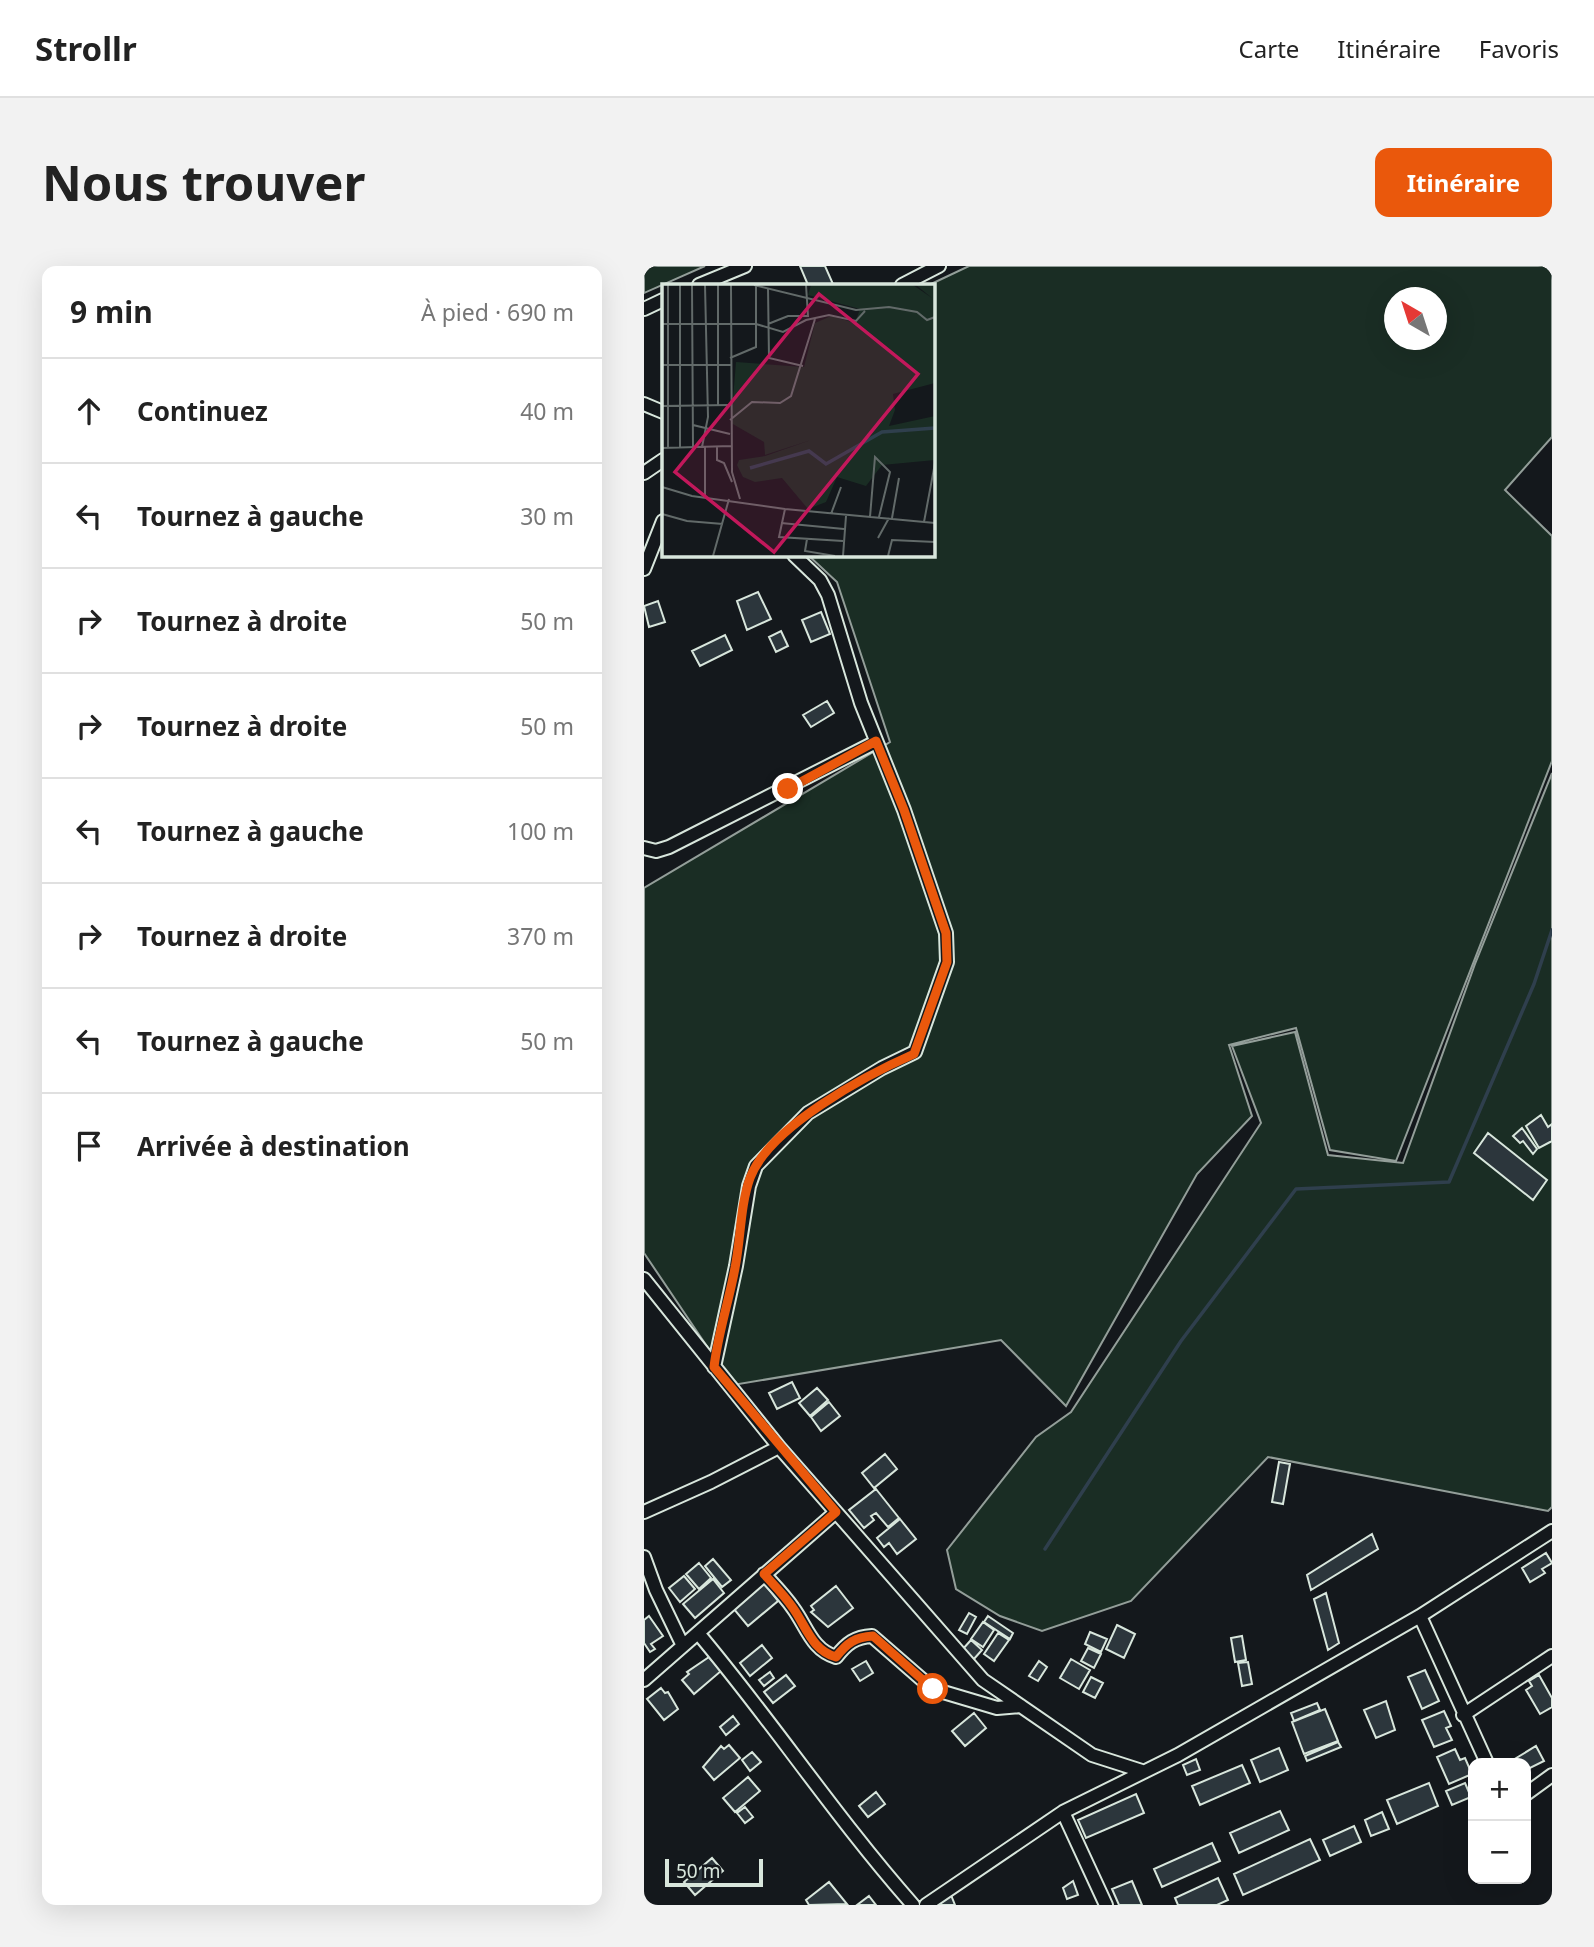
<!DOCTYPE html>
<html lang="fr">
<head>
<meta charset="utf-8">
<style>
	body { margin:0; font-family:"Noto Sans",sans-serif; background:#f2f2f2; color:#222 }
	.controls { position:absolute; right:21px; bottom:21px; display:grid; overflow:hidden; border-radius:14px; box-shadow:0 7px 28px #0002 }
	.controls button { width:63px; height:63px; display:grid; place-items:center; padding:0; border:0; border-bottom:2px solid #e0e0e0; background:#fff; color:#222; font:35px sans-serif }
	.compass { position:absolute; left:740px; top:21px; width:63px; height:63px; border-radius:50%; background:#fff; box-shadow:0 7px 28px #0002; rotate:321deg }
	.scale { position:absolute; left:21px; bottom:18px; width:98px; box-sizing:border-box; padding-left:7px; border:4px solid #d8e6dc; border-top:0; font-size:19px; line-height:24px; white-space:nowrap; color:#d8e6dc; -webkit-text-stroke:5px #14181c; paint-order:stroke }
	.stop { position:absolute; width:21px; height:21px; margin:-16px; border:5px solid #ea580c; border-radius:50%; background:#fff }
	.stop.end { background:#ea580c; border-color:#fff; box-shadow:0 2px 7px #0008 }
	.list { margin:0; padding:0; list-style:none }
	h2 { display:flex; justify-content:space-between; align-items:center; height:91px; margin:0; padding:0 28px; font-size:30px }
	h2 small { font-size:23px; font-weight:400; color:#767676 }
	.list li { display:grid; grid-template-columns:46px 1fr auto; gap:21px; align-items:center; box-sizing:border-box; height:105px; padding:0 28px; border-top:2px solid #e0e0e0 }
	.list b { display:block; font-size:26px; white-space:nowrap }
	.list em { font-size:23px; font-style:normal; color:#767676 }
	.icon { flex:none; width:38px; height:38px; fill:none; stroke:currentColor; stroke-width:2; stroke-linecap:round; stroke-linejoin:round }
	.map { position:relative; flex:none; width:908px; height:1639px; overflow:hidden; border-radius:14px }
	header { display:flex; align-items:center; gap:42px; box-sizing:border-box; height:98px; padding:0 35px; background:#fff; border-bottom:2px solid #e0e0e0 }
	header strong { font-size:33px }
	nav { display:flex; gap:38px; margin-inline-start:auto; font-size:24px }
	.intro { display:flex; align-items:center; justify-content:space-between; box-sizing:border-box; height:168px; padding:0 42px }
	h1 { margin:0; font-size:49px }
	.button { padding:18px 32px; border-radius:14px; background:#ea580c; color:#fff; font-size:24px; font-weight:700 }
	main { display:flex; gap:42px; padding:0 42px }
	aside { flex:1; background:#fff; border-radius:14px; box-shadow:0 7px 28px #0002 }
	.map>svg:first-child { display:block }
	.green { fill:#1a2d24; stroke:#939e99; stroke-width:2; fill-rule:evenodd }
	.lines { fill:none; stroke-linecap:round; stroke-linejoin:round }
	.stream { stroke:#2f3f4d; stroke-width:3.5 }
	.building { fill:#2c363c; stroke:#d8e6dc; stroke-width:2 }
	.minor-casing { stroke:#d8e6dc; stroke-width:16 }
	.minor { stroke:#14181c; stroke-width:12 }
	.route { stroke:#ea580c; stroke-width:9 }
	.inset-river { fill:none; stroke:#2f3f4d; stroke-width:3.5 }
	.inset-road { fill:none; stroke:#626a69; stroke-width:2 }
	.view { fill:#c2185b; fill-opacity:0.15; stroke:#c2185b; stroke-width:3.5 }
	.inset-edge { fill:none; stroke:#d8e6dc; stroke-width:3.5 }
</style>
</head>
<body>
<header>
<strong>Strollr</strong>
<nav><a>Carte</a><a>Itinéraire</a><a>Favoris</a></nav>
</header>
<div class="intro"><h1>Nous trouver</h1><a class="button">Itinéraire</a></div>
<main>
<aside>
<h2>9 min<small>À pied · 690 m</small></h2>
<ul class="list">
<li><svg class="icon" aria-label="ahead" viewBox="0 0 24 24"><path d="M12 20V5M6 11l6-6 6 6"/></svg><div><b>Continuez</b></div><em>40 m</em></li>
<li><svg class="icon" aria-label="left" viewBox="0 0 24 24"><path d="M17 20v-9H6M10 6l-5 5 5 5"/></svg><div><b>Tournez à gauche</b></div><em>30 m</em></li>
<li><svg class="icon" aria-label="right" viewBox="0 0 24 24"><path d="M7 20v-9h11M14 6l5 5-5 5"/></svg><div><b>Tournez à droite</b></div><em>50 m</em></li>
<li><svg class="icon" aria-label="right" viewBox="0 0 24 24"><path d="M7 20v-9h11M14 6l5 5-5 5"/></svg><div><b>Tournez à droite</b></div><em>50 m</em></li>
<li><svg class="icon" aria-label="left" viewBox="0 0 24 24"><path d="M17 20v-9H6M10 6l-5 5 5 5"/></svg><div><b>Tournez à gauche</b></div><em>100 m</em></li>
<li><svg class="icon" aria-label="right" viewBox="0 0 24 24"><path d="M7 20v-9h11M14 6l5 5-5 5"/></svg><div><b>Tournez à droite</b></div><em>370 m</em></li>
<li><svg class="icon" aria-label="left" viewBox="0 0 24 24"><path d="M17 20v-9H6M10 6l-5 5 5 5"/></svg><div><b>Tournez à gauche</b></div><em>50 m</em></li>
<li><svg class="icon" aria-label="arrive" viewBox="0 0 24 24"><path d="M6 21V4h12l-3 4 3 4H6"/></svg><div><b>Arrivée à destination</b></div></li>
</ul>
</aside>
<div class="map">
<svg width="908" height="1639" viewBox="0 0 908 1639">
	<rect width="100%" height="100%" fill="#14181c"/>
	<path class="green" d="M0 0H61L0 27Z
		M325 0H908V171L861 224 908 270V495L752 895 686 884 652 762 585 779 608 850 553 908 422 1140 357 1074 89 1119 0 987V622L246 476 193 316 164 289H289V19H285ZM750 32H792V74H750Z
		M908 507V1241L904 1245 624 1191 487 1335 398 1365 356 1350 312 1323 303 1284 392 1171 427 1146 617 857 588 780 651 766 684 889 759 897 831 698Z"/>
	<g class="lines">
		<path class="stream" d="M401 1283 537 1075 652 923 805 916 890 718 908 664"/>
	</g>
	<path class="building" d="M156 0H181L189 18 164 19Z
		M114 326 127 353 103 364 93 335Z
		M14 335 21 356 5 361 0 340Z
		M177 346 186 368 167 376 158 354Z
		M137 365 144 380 132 386 125 371Z
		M81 369 88 384 56 400 48 385Z
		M183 435 190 447 167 461 159 449Z
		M897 849 904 861 908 858V875L895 882 882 860Z
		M878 862 893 883 889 888 879 875 876 877 869 870Z
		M844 867 903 914 889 934 830 887Z
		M148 1116 156 1132 133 1143 125 1127Z
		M173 1122 184 1134 166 1150 155 1137Z
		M185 1136 196 1150 177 1165 167 1151Z
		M241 1188 253 1203 230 1222 218 1207Z
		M635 1196 646 1198 639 1238 628 1236Z
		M232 1223 255 1252 244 1261 232 1247 227 1250 230 1254 220 1262 205 1244Z
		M256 1253 272 1273 253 1288 245 1277 240 1281 233 1272Z
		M728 1268 734 1283 667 1324 663 1309Z
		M902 1287 908 1297 898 1303 901 1307 886 1316 878 1302Z
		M69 1293 87 1314 78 1321 61 1300Z
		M55 1297 67 1312 55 1323 42 1308Z
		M40 1310 51 1323 36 1336 25 1322Z
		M69 1313 80 1327 51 1352 39 1338Z
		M120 1317 134 1335 104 1360 89 1342Z
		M192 1320 209 1342 184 1361 167 1346 170 1344 167 1340Z
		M682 1327 695 1377 684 1384 670 1333Z
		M325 1347 332 1351 323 1368 315 1364Z
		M5 1350 19 1370 7 1378 11 1383 6 1386 0 1377V1354Z
		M344 1350 369 1367 366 1373 340 1356Z
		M339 1356 350 1364 339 1381 327 1373Z
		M473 1359 491 1368 480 1392 462 1383Z
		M446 1366 463 1373 457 1386 441 1378Z
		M354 1367 365 1374 350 1395 340 1388Z
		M598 1370 602 1394 591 1396 587 1372Z
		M327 1374 338 1384 329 1394 318 1384Z
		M118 1379 128 1392 106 1410 96 1397Z
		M444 1382 457 1388 450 1402 437 1395Z
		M65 1391 77 1405 50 1428 38 1414 45 1408 43 1406Z
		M427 1393 446 1404 435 1423 416 1412Z
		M222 1395 229 1407 216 1415 208 1403Z
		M395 1395 403 1401 394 1415 385 1410Z
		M604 1396 608 1418 598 1420 594 1397Z
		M781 1404 795 1435 778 1443 764 1411Z
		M126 1406 130 1412 120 1420 115 1414Z
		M142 1409 151 1420 129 1437 120 1426Z
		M895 1409 908 1432V1441L896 1448 882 1424 888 1420 885 1415Z
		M447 1411 459 1417 451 1432 439 1426Z
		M17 1422 21 1427 24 1426 34 1443 20 1454 3 1433Z
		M742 1435 751 1464 732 1472 720 1444Z
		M673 1437 676 1444 650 1455 647 1447Z
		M681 1443 694 1475 660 1488 648 1456Z
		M800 1445 807 1460 802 1462 808 1474 790 1481 778 1454Z
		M330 1447 342 1462 321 1480 308 1465Z
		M89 1450 95 1458 82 1469 76 1461Z
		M694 1476 697 1481 663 1495 661 1490Z
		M85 1479 96 1492 70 1514 59 1501 77 1480 80 1483Z
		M892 1480 900 1495 882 1504V1497H864Z
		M635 1482 644 1504 616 1516 607 1494Z
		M811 1483 816 1494 821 1492 828 1508 805 1518 793 1491Z
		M108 1486 117 1496 106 1505 98 1494Z
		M552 1493 556 1504 543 1509 539 1499Z
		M598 1499 606 1517 556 1539 548 1520Z
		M104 1511 116 1525 91 1546 79 1532Z
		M785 1517 794 1540 753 1558 743 1534Z
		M821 1517 827 1531 808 1539 802 1525Z
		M232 1526 241 1538 224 1551 215 1540Z
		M492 1528 500 1547 442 1572 434 1554Z
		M101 1541 109 1551 101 1557 93 1547Z
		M636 1545 645 1564 595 1587 586 1567Z
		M738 1546 745 1563 727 1570 721 1554Z
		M710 1560 717 1576 686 1590 679 1574Z
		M666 1573 676 1594 599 1629 590 1608Z
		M568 1577 576 1595 518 1621 510 1603Z
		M68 1592 79 1605 51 1629 40 1616Z
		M574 1612 584 1634 573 1639H534L531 1632Z
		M429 1615 434 1629 423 1633 419 1622Z
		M488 1615 498 1639H475L468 1623Z
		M185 1616 203 1638 165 1639 162 1634Z
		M307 1629 311 1639H295L293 1635Z
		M225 1630 232 1639H213Z"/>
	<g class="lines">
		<defs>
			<path id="minor" d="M55 19 101 0
				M258 19 295 0
				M0 43 19 34
				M0 138 19 146
				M0 207 19 194
				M0 303 19 255
				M0 582 12 585 25 581 232 476
				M0 1013 135 1181 339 1414 448 1489 498 1505
				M70 1101 92 1000 105 920 112 900 164 847 238 802 271 786 303 696 302 667 260 544 217 437 184 329 176 314 150 289
				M0 1246 67 1216 135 1181
				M0 1291 12 1324 39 1380
				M120 1308C130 1319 141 1330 149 1342 163 1361 168 1384 192 1391 203 1377 211 1371 228 1370L289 1423 353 1442 377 1440
				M776 1350 843 1497
				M54 1367C129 1456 192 1552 269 1639
				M0 1414 192 1246
				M819 1449 908 1390
				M882 1528 908 1509
				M419 1546 462 1639
				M282 1639 419 1546 534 1489 776 1350 908 1265"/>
		</defs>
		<use href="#minor" class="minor-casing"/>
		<use href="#minor" class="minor"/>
	</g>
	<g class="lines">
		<path class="route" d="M144 523 232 475 260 544 302 667 303 696 270 788C222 809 125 861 106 912 96 940 97 972 91 1002 85 1035 74 1067 70 1101L192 1246 120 1308C130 1319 141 1330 149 1342 163 1362 168 1384 192 1391 203 1377 211 1371 229 1370L289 1423"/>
	</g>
	<g transform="translate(18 18)">
		<rect width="273" height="273" fill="#14181c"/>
		<path d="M149 1H251L270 14 254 1H273V99L231 110 233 126 227 142 273 132V176L220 181 204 202 175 193 164 218 146 225 120 194 93 198 81 193 75 181 77 176 103 172 149 156 103 171 102 158 69 139 74 78 142 83 153 39 169 32 193 39 198 25 146 11Z" fill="#1a2d24"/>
		<path class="inset-river" d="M88 184 147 167 164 180 220 148 273 144"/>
		<path class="inset-road" d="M6 1V164M18 1V164M30 1 31 164M56 1V121M69 1 70 188 78 215M92 1 194 26 227 23 255 28 265 36 273 33M106 4 107 74 141 82M0 40H94L121 48 144 36 167 31 194 37 203 27M106 40 126 32H146L144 1M68 74 94 63V1M0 81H69M0 122 68 121M68 136 90 118 118 119 129 112 153 35M31 141 68 150M55 162V176L62 179 70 198M40 163 46 133 43 1M0 164 69 162M0 203 30 212 123 225 273 239M43 213V163M123 225 117 253 181 257M0 230 25 237 61 240M169 230 179 203M208 233 213 173 228 188 217 233M230 234 237 194M262 238 273 179M119 239 182 245M216 254 227 234M145 255 143 267 173 272M51 272 67 215M181 272 184 232M226 272 230 256 273 258"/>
		<path class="view" d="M157 10 256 90 112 268 13 188Z"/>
		<rect width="273" height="273" class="inset-edge"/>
	</g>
</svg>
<div class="controls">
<button>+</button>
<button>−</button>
</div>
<svg class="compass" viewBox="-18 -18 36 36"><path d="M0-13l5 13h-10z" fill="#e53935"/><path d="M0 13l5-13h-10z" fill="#767676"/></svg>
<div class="scale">50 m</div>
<div class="stop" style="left:289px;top:1423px"></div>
<div class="stop end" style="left:144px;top:523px"></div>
</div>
</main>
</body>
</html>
